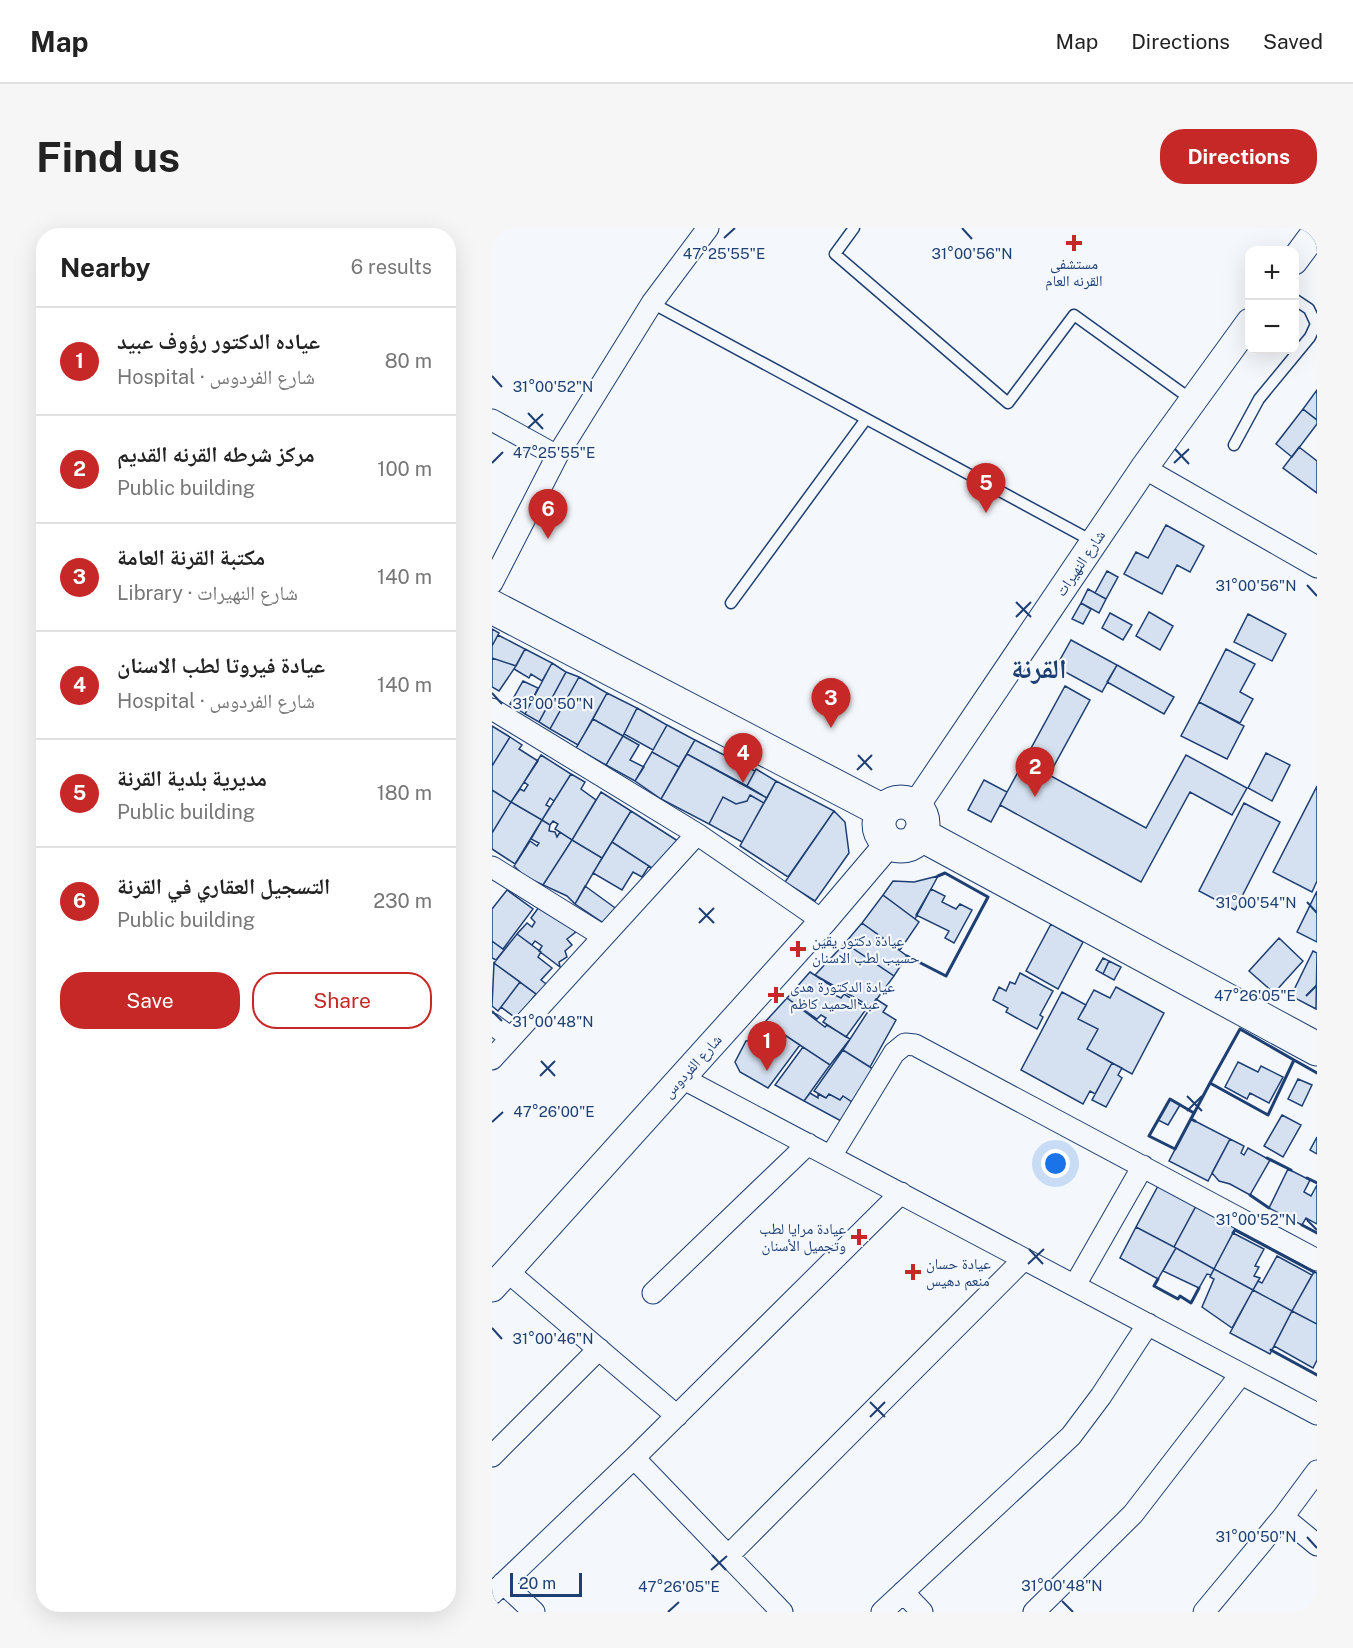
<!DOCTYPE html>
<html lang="en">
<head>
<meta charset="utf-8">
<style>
	body { margin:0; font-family:"Public Sans","Noto Naskh Arabic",sans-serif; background:#f6f6f6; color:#222 }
	.controls { position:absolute; right:18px; top:18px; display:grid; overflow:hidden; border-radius:12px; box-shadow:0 6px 24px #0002 }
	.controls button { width:54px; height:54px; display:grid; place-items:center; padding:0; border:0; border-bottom:2px solid #e0e0e0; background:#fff; color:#222; font:30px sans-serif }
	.scale { position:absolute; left:18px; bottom:15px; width:72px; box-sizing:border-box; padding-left:6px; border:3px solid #1d3f73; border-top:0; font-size:16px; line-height:21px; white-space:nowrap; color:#1d3f73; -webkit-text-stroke:4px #f4f7fb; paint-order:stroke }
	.you { position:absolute; left:564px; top:936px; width:21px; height:21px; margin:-15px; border:4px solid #fff; border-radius:50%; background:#1a73e8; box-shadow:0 0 0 9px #1a73e833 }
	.badge { display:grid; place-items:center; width:39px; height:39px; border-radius:50%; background:#c62828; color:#fff; font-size:20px; font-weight:700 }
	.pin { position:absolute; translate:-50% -50px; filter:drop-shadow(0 2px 3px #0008) }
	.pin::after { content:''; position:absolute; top:32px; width:21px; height:18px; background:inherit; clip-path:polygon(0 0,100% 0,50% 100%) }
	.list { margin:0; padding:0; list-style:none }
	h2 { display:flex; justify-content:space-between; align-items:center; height:78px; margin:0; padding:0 24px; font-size:26px }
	h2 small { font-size:20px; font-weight:400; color:#767676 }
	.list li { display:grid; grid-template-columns:39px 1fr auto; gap:18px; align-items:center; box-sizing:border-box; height:108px; padding:0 24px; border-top:2px solid #e0e0e0 }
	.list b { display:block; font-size:22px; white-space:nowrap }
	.list p { margin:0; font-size:20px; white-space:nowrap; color:#767676 }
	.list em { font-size:20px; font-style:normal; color:#767676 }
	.actions { display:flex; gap:12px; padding:18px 24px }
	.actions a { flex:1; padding:14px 0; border:2px solid #c62828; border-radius:24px; text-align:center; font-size:21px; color:#c62828 }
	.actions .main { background:#c62828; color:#fff }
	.map { position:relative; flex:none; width:825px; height:1384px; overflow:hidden; border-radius:24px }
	header { display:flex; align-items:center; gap:36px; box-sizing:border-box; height:84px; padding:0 30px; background:#fff; border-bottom:2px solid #e0e0e0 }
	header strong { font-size:28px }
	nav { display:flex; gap:33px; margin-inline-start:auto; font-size:21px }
	.intro { display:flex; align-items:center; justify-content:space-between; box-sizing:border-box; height:144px; padding:0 36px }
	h1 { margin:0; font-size:42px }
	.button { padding:15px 27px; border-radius:24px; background:#c62828; color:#fff; font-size:21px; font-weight:700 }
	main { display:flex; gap:36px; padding:0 36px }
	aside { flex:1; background:#fff; border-radius:24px; box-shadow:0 6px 24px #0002 }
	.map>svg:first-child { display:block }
	.building { fill:#d5e0f0; stroke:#1d3f73; stroke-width:1.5 }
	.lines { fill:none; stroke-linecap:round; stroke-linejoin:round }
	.service-casing { stroke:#1d3f73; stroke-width:13 }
	.minor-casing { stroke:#1d3f73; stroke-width:23 }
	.tertiary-casing { stroke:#1d3f73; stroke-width:29 }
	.primary-casing { stroke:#1d3f73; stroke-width:35 }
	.service { stroke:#f4f7fb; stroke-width:10 }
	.minor { stroke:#f4f7fb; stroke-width:21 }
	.tertiary { stroke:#f4f7fb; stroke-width:27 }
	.primary { stroke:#f4f7fb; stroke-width:33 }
	.wall { stroke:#1d3f73; stroke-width:3 }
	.ticks { fill:none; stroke:#1d3f73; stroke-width:2 }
	.poi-dot { fill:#c62828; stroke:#f4f7fb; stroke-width:2 }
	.labels { text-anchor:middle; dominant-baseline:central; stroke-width:4.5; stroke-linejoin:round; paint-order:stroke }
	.poi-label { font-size:15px; fill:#1d3f73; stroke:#f4f7fb; text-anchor:start }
	.street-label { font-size:15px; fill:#1d3f73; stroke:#f4f7fb }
	.town-label { font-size:27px; font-weight:bold; fill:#1d3f73; stroke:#f4f7fb }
	.ticks-label { font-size:15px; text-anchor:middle; fill:#1d3f73; stroke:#f4f7fb; stroke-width:4.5; stroke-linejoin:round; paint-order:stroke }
</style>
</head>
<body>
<header>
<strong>Map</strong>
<nav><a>Map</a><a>Directions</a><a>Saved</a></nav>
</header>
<div class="intro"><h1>Find us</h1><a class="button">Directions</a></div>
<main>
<aside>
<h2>Nearby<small>6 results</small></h2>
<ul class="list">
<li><span class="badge">1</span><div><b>عياده الدكتور رؤوف عبيد</b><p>Hospital · شارع الفردوس</p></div><em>80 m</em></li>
<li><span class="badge">2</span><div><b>مركز شرطه القرنه القديم</b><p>Public building</p></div><em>100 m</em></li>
<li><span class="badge">3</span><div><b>مكتبة القرنة العامة</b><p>Library · شارع النهيرات</p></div><em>140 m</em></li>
<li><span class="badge">4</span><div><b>عيادة فيروتا لطب الاسنان</b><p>Hospital · شارع الفردوس</p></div><em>140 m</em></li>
<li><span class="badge">5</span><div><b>مديرية بلدية القرنة</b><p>Public building</p></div><em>180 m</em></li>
<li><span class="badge">6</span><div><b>التسجيل العقاري في القرنة</b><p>Public building</p></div><em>230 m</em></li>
</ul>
<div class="actions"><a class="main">Save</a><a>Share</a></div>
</aside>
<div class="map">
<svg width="825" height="1384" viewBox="0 0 825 1384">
	<rect width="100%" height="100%" fill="#f4f7fb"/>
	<path class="building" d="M825 162V192L811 181Z
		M811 181 825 192V196L800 229 784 216Z
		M807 219 825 233V265L791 240Z
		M674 297 712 318 698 344 685 337 670 366 632 346 644 324 656 330Z
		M615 343 626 349 614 371 603 365Z
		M596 361 614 371 607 385 589 375Z
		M589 375 599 381 591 396 580 391Z
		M657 384 681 398 668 422 644 408Z
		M618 385 640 397 631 412 610 400Z
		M756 386 794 406 780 433 742 414Z
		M0 401 7 405 0 418Z
		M6 407 33 421 24 438 0 430V418Z
		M579 412 625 437 610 464 564 439Z
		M33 421 60 435 50 453 39 446 37 450 22 441Z
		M734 421 763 436 748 464 761 471 748 495 707 474Z
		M0 430 24 438 7 463 0 459Z
		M60 435 74 444 47 494 33 486Z
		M625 437 682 469 672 486 615 454Z
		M74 444 87 449 58 501 47 494Z
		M87 449 115 465 86 517 58 501Z
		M31 453 46 460 33 486 18 476Z
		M573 458 598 472 557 547 654 600 694 527 755 560 740 587 698 564 649 654 508 577Z
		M115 465 145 480 131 508 101 491Z
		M707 474 752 498 735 531 689 508Z
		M145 480 175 497 161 522 132 506Z
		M101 491 131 508 114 537 84 520Z
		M175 497 203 512 187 539 160 524Z
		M0 498 18 509 0 538Z
		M131 508 147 517 138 532 152 539 143 553 114 537Z
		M18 509 30 517 27 521 46 533 19 574 0 562V538Z
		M203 512 263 543 255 558 195 526Z
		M160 524 187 539 169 571 143 553Z
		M774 525 798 537 780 573 756 560Z
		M195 526 275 570 272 575 258 567 255 573 244 576 231 569 217 596 169 571Z
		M49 527 79 546 62 573 58 570 54 577 58 579 50 592 19 574 28 561 32 563 36 557 32 554Z
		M264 541 284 553 275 570 255 558Z
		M79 546 93 554 89 561 104 572 80 612 63 601 66 596 61 593 58 597 50 592Z
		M492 552 515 564 499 594 476 582Z
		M284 553 342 583 296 649 248 618Z
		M825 558V653L820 664 781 644Z
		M0 562 19 574 0 605Z
		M109 564 139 583 110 630 80 612Z
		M258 567 272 575 250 614 217 596 231 569 244 576 255 573Z
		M19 574 50 592 23 636 0 621V605Z
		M752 575 788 594 743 682 707 663Z
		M139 583 189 615 163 642 120 614Z
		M342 583 353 594 357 625 323 673 293 654Z
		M50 592 58 597 57 603 63 604 65 609 68 604 80 612 51 657 32 648 22 638 38 613 45 618 47 615 39 611Z
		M80 612 110 630 83 676 75 668 51 657Z
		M120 614 157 638 150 649 141 644 130 662 101 645Z
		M446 648 423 691 391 667 401 653 422 654Z
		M93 658 126 682 113 696 83 676Z
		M439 661 453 668 450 674 464 681 468 676 480 682 462 715 453 710 457 703 424 687Z
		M15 662 41 681 11 721 0 713V681Z
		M825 663V714L805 704Z
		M391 667 427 694 408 722 370 695Z
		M47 679 85 703 75 711 80 717 73 723 75 729 67 734 68 739 47 723 50 718 43 713 40 717 25 706 35 695 40 699 43 694 39 690Z
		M370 695 415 728 402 748 353 715Z
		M559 696 591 714 566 761 534 743Z
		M25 706 49 724 46 729 60 740 49 752 58 759 48 769 2 735Z
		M787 710 811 733 782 765 757 743Z
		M0 713 12 722 4 732 0 730Z
		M353 715 402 748 379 779 323 747Z
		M821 723 825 725 824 781 799 768Z
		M611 730 617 733 611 746 604 742Z
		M617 733 629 739 622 752 611 746Z
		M2 735 28 754 6 783 0 778Z
		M318 744 347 763 343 767 349 770 352 766 375 780 354 809 331 794 334 790 329 787 325 791 295 770Z
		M528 745 561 763 548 787 551 789 545 801 514 784 516 780 501 772 507 759 514 763 518 754 523 756Z
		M28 754 44 766 25 791 9 779Z
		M624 759 672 785 640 846 595 821 606 801 586 791 602 762 618 770Z
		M570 764 594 777 586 791 606 801 595 821 620 835 603 866 598 863 591 876 529 842Z
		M295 770 333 799 335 797 358 811 338 837 273 794Z
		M384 771 395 778 391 784 404 792 378 839 351 822Z
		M273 794 308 817 276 860 248 844 243 834 254 813 259 812Z
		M311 819 338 837 312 873 283 857Z
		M351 822 381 841 360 874 351 868 348 872 337 866 334 870 322 863Z
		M746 834 766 844 769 838 791 849 777 875 758 865 755 871 733 859Z
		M620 835 630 840 626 847 630 850 614 879 600 872Z
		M806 851 820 857 810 878 796 871Z
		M318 865 326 870V866L334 870 337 866 348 872 351 868 360 874 349 893 312 873Z
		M678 871 688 877 676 897 666 892Z
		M790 887 809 897 791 929 772 918Z
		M699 891 738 911 716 953 677 933Z
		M825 909V926L818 922Z
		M738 911 752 918 749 925 752 927 756 920 778 932 758 967 738 956 727 953 720 945Z
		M796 941 818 952 812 964 819 968 825 957V996L814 990 810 997 777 980Z
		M666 958 704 978 682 1019 644 999Z
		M704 978 744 999 722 1041 682 1019Z
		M644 999 684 1020 666 1051 628 1030Z
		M741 1005 772 1021 763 1038 767 1039 762 1048 768 1050 761 1062 722 1041Z
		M684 1020 722 1041 719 1047 715 1046 707 1060 671 1043Z
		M785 1028 820 1047 800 1083 761 1062 766 1053 770 1055Z
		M722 1041 761 1062 740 1100 710 1079 722 1051 718 1049Z
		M822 1044 825 1045V1096L800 1083Z
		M761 1062 800 1083 778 1126 738 1105Z
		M800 1083 825 1096V1132L821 1140 782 1118Z"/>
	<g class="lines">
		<defs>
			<path id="service" d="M362 0 343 26 516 175 582 87 700 172
				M160 75 602 314
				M742 217 767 171 818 109 824 96 817 81 802 71
				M239 375 374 191"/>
			<path id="minor" d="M0 192 65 228
				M652 240 825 339
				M0 355 65 228 160 75 216 0
				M0 481 205 606 331 693
				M0 639 111 708
				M0 796 19 810
				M0 831 205 606
				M190 850 825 1186
				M339 928 402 825 413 816 423 817 825 1032
				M15 1043 185 1188
				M583 1057 651 938
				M161 1065 316 916
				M0 1228 107 1121
				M142 1230 290 1384
				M791 1289 825 1317
				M236 1328 532 1031
				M11 1355 42 1384
				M411 1364 430 1384
				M0 1366 142 1230 409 965
				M390 1384 579 1208 609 1168 656 1096
				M542 1384 641 1286 749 1146
				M712 1384 791 1289 825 1243"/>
			<path id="tertiary" d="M802 33 825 2
				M423 579 652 240 758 94
				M0 1060 331 693 398 614"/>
			<path id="primary" d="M0 379 391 583
				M387 596a22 22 0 1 1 44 0a22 22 0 1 1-44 0Z
				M428 606 825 821"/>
		</defs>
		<use href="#service" class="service-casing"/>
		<use href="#minor" class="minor-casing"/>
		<use href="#tertiary" class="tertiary-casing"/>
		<use href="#primary" class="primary-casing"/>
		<use href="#service" class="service"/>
		<use href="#minor" class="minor"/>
		<use href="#tertiary" class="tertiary"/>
		<use href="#primary" class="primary"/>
		<path class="wall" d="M415 728 454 748 496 669 453 645 446 648
			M748 801 802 832 776 887 718 855Z
			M678 871 702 885 683 921 657 908Z
			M703 893 699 891 718 855 776 887 802 832 825 845
			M775 930 799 942
			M815 950 825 955
			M758 967 777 980
			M810 997 825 1005
			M741 1005 743 1002 822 1044
			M666 1051 662 1058 686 1071 688 1068 699 1075 707 1060
			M779 1122 825 1147"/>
	</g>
	<path class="ticks" d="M470 0 480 11M232 10 243 0M0 148 10 159M36 185 51 201M36 200 51 186M683 221 697 236M0 235 11 224M682 235 697 221M815 357 825 368M524 374 539 389M524 389 539 374M0 465 10 476M366 527 380 542M365 542 380 527M815 674 825 685M207 680 222 695M207 695 222 680M814 768 825 757M0 783 10 793M49 833 63 848M48 848 63 833M695 868 710 883M695 883 710 868M0 894 11 884M815 992 825 1002M537 1021 551 1036M536 1036 552 1021M0 1100 10 1111M378 1174 393 1189M378 1189 393 1174M815 1309 825 1320M220 1327 234 1342M219 1342 235 1328M570 1373 581 1384M176 1384 187 1374"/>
	<g class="poi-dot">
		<path d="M579 6h6v6h6v6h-6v6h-6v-6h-6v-6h6z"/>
		<path d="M303 712h6v6h6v6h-6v6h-6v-6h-6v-6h6z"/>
		<path d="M281 758h6v6h6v6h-6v6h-6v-6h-6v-6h6z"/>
		<path d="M364 1000h6v6h6v6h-6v6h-6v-6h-6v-6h6z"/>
		<path d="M418 1035h6v6h6v6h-6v6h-6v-6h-6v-6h6z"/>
	</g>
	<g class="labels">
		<g class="poi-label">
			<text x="582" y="35" text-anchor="middle">مستشفى<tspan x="582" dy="17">القرنه العام</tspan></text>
			<text x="320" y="712">عيادة دكتور يقين<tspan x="320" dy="17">حسيب لطب الاسنان</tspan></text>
			<text x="298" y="758">عيادة الدكتورة هدى<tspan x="298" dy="17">عبد الحميد كاظم</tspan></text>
			<text x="354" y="1000" text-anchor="end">عيادة مرايا لطب<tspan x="354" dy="17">وتجميل الأسنان</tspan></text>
			<text x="434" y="1035">عيادة حسان<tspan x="434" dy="17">منعم دهيس</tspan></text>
		</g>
		<g class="street-label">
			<text transform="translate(588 335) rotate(-56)">شارع النهيرات</text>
			<text transform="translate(200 838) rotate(-48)">شارع الفردوس</text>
		</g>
		<g class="town-label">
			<text x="547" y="440">القرنة</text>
		</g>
	</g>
	<g class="ticks-label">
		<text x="232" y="31">47°25'55"E</text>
		<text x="480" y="31">31°00'56"N</text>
		<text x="61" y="164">31°00'52"N</text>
		<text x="62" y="230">47°25'55"E</text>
		<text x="764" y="363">31°00'56"N</text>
		<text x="61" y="481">31°00'50"N</text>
		<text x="764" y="680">31°00'54"N</text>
		<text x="763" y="773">47°26'05"E</text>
		<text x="61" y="799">31°00'48"N</text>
		<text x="62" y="889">47°26'00"E</text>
		<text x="764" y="997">31°00'52"N</text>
		<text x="61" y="1116">31°00'46"N</text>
		<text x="764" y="1314">31°00'50"N</text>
		<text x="570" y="1363">31°00'48"N</text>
		<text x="187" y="1364">47°26'05"E</text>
	</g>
</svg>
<div class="controls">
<button>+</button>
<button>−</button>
</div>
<div class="scale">20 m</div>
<div class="you"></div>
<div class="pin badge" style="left:275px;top:843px">1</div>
<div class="pin badge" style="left:543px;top:569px">2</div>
<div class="pin badge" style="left:339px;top:500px">3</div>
<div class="pin badge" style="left:251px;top:555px">4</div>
<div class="pin badge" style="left:494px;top:285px">5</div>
<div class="pin badge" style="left:56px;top:311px">6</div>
</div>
</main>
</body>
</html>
